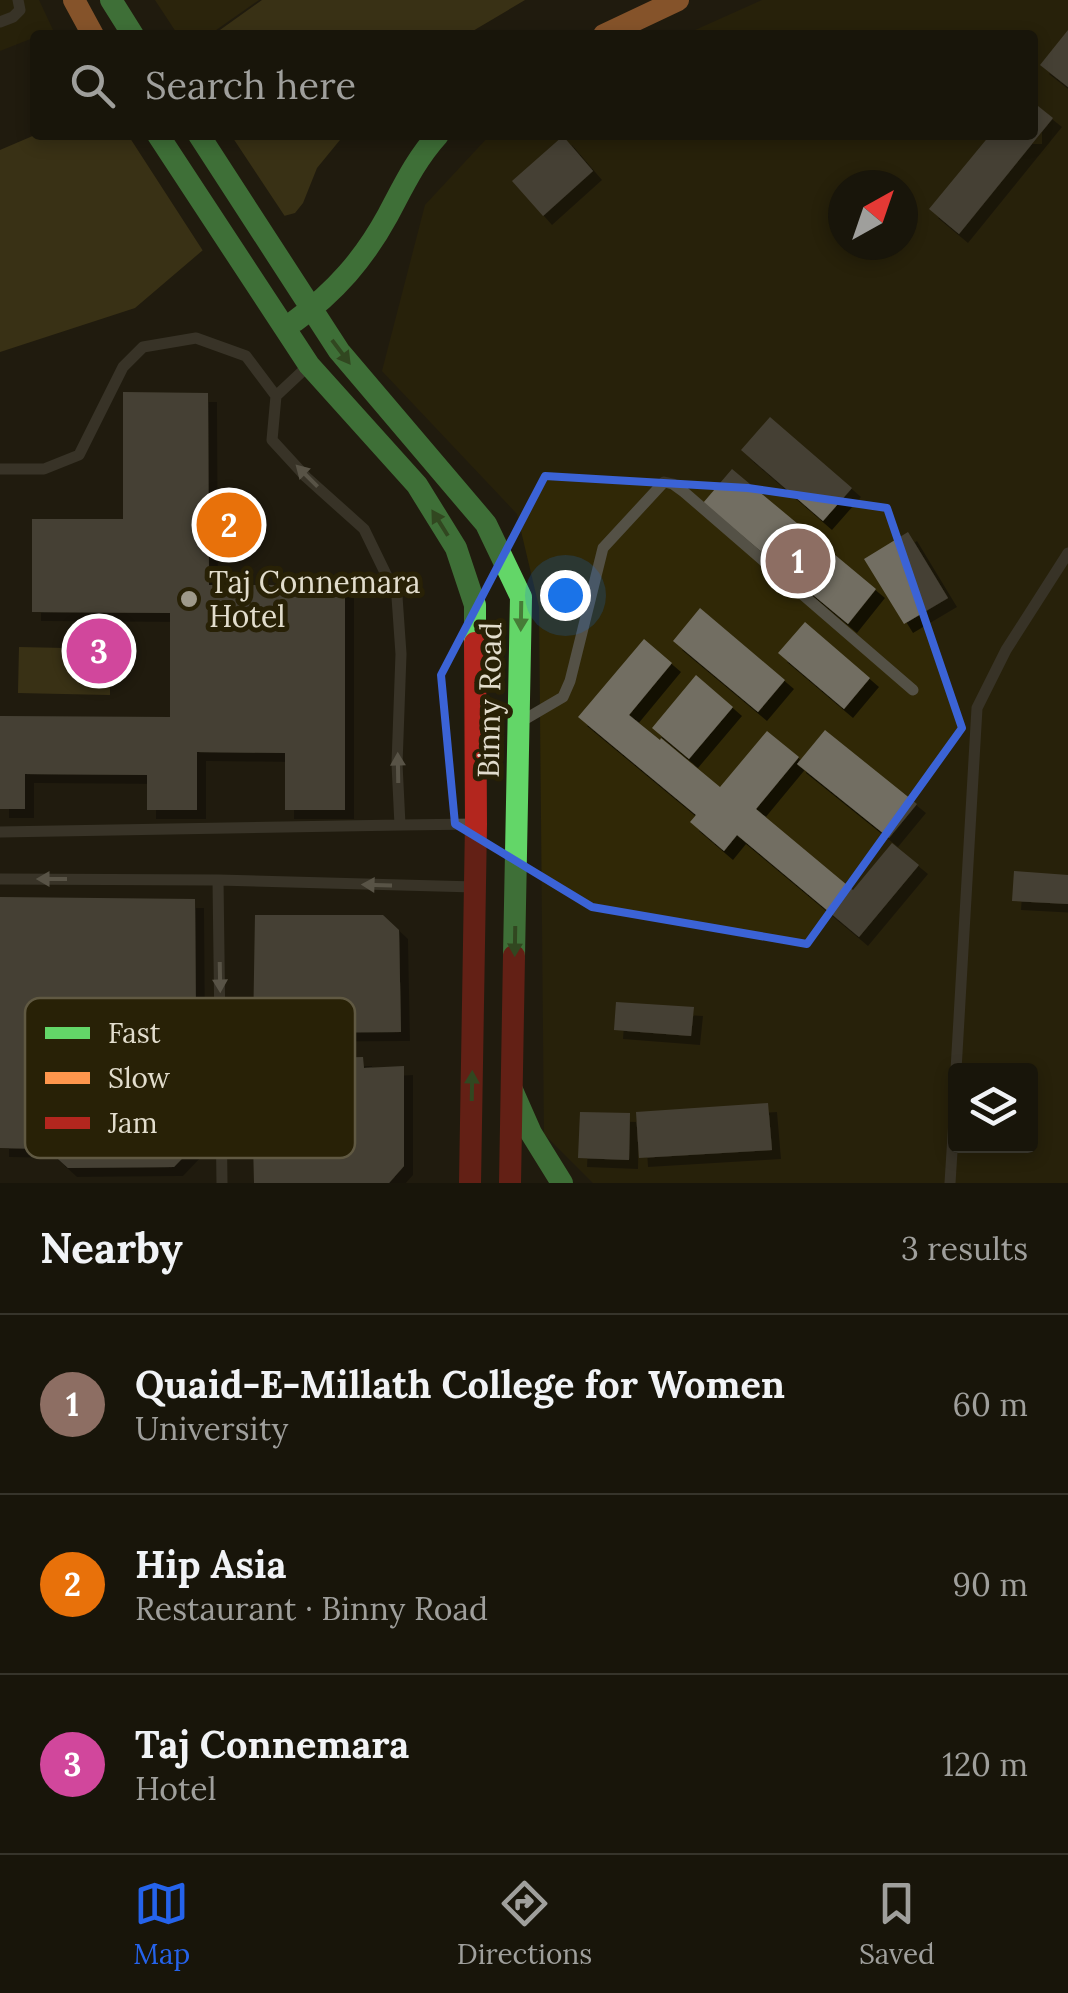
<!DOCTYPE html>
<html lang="en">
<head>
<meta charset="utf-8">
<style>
	body { margin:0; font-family:Lora,serif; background:#211e13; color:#f1f3f6 }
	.controls { position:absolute; right:30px; bottom:30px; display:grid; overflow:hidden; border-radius:10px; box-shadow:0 5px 15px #0003 }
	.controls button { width:90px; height:90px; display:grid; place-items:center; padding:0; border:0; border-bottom:2px solid #36342b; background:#18150a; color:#f1f3f6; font:50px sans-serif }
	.compass { position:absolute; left:828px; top:170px; width:90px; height:90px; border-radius:50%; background:#18150a; box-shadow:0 5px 15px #0003; rotate:40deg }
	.you { position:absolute; left:565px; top:595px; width:35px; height:35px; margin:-25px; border:8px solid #fff; border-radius:50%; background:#1a73e8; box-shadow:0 0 0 15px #1a73e833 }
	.badge { display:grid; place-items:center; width:65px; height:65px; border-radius:50%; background:#2563eb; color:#fff; font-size:32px; font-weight:700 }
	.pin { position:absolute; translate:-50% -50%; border:5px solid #fff; box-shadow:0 2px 10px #0006 }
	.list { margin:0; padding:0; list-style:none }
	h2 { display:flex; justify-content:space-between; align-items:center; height:130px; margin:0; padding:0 40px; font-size:42px }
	h2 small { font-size:32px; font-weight:400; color:#9f9f9c }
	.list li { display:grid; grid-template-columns:65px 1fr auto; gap:30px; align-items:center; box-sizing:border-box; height:180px; padding:0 40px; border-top:2px solid #36342b }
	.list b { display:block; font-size:38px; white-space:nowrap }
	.list p { margin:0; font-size:32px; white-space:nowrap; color:#9f9f9c }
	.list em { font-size:32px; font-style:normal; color:#9f9f9c }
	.icon { flex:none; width:55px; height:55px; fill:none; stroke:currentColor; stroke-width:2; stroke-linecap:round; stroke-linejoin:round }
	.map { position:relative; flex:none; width:1068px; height:1183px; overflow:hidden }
	.search { position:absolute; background:#18150a; box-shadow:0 5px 15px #0003; left:30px; right:30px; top:30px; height:110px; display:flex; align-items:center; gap:25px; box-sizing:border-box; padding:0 35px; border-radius:10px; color:#9f9f9c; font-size:38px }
	.sheet { height:670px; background:#18150a }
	nav { display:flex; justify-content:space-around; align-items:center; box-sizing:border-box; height:140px; border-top:2px solid #36342b; background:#18150a; font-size:28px; color:#9f9f9c }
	nav a { display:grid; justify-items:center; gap:5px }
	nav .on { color:#2563eb }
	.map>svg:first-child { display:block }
	.built { fill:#302806; fill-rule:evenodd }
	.green { fill:#392f09 }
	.water { fill:#584c1d }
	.pier { fill:#201c0e }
	.building { fill:#726e62; filter:url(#shadow) }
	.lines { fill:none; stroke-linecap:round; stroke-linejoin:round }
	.lane { stroke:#545146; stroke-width:11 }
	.fast { stroke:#63d668; stroke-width:22 }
	.slow { stroke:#ff974d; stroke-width:22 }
	.jam { stroke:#b3261e; stroke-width:22 }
	.oneway { fill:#467c37 }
	.oneway2 { fill:#9b978a }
	.marked { fill:none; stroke:#3b63d6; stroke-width:8; stroke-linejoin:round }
	.poi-dot { fill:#9e998a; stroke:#282106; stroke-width:4 }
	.labels { text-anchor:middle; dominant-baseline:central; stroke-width:10; stroke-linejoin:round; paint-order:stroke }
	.poi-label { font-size:30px; fill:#e2ddcd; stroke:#282106; text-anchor:start }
	.street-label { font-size:30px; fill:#e2ddcd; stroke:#282106 }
	.key { fill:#282106; stroke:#605942; stroke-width:2.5 }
	.key-label { font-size:28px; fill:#e2ddcd }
</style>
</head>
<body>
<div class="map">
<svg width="1068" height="1183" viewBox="0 0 1068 1183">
	<defs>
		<filter id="shadow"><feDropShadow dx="9" dy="9" stdDeviation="0" flood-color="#0009"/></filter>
	</defs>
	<rect width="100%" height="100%" fill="#201c0e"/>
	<path class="built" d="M0 0H39L53 30 0 51Z
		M762 0H1068V1183H593L544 1134 539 607 517 514 382 371 425 205 490 135H1033V35H684ZM843 185H903V245H843ZM956 1070H1030V1146H956Z"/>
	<path class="green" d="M155 0H259L209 35H178Z"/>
	<path class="water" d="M262 0H525L466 35H213Z
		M35 135H344L317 168 303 203 295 213 243 227 203 250 135 308 0 352V150Z
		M19 647 110 649V695L18 693Z"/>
	<path class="pier" d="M128 135H231L288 221 245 231 205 254Z"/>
	<path class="building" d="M1068 30V87L1040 65Z
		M1033 102 1053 118 959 234 929 209 990 135H1033Z
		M563 136 593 171 543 216 512 181Z
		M123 392 208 393 209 585H345V810H285V753L197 752V810H147V775L25 774V809H0V716L170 717V613L32 612V519H123Z
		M770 417 852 488 823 521 741 450Z
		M732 469 876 589 848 624 703 503Z
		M908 532 948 598 904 624 864 559Z
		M700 608 785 680 758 712 673 641Z
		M805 622 870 678 844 709 778 653Z
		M644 639 672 663 629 715 660 740 661 738 720 787 767 731 799 757 756 809 853 890 892 843 919 865 859 937 737 835 724 851 690 822 696 815 578 717Z
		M696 675 733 707 689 759 652 728Z
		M825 730 917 804 889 838 797 764Z
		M1014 871 1068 875V904L1012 901Z
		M0 897 195 899 197 1143 174 1167 68 1168 47 1149 0 1148Z
		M255 915H383L399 930 401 1032 253 1033Z
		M616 1002 694 1007 691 1036 614 1030Z
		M363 1057 364 1068 404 1066V1166L389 1183H254L251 1060Z
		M768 1103 772 1150 639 1158 636 1112Z
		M580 1112 630 1113 629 1160 578 1158Z"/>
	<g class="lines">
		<path class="lane" d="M0 22 13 17 20 10 18 0
			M308 366 276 396 272 440 306 477 364 529 397 597 401 654 397 764 400 825 476 824
			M0 469H44L79 455 123 367 143 347 196 338 246 356 276 396
			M522 721 563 697 570 681 603 548 664 482 673 484 684 492 913 690
			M0 832 400 825
			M0 879 218 880 475 887
			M218 880 222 1183
			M956 1070 977 708 1006 650 1068 553
			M950 1183 956 1088"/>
		<path class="fast" d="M111 0 133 35
			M158 135 309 365 417 485 456 548 475 605V643
			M199 135 339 351 486 524 521 597 514 956
			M295 321C335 292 364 259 388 215 403 187 416 159 438 135
			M512 1090 531 1133 562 1183"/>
		<path class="slow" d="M74 0 93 35
			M604 35 678 0"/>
		<path class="jam" d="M470 1183 476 824 475 643
			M510 1183 514 956"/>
	</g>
	<defs><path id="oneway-solid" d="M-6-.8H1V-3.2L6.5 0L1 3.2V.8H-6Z" transform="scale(2.5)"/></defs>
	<g class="oneway">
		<use href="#oneway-solid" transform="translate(341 352) rotate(53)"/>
		<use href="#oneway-solid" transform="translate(440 523) rotate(-122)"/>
		<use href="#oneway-solid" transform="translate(521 616) rotate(91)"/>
		<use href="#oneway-solid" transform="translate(515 941) rotate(91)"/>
		<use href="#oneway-solid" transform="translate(472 1086) rotate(-89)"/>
	</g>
	<g class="oneway2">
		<use href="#oneway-solid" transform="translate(307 476) rotate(-135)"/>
		<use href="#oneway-solid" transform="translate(398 768) rotate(-91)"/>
		<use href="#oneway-solid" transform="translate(52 879) rotate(-180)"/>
		<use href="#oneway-solid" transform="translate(377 885) rotate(-178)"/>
		<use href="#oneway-solid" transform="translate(220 977) rotate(89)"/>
	</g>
	<path d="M0 0H1068V1183H0ZM545 476 748 488 887 508 962 728 807 944 592 907 455 824 441 675Z" fill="#201c0e" fill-opacity=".55" fill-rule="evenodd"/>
	<path class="marked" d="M545 476 748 488 887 508 962 728 807 944 592 907 455 824 441 675Z"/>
	<circle class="poi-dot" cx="189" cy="599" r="10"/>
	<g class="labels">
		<g class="poi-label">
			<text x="209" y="582">Taj Connemara<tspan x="209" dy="34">Hotel</tspan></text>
		</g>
		<g class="street-label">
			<text transform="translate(489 700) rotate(-89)">Binny Road</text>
		</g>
	</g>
	<rect x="25" y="998" width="330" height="160" rx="15" class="key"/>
	<rect x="45" y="1027" width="45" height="12" fill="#63d668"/>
	<rect x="45" y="1072" width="45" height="12" fill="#ff974d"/>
	<rect x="45" y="1117" width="45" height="12" fill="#b3261e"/>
	<g class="key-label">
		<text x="108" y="1043">Fast</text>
		<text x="108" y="1088">Slow</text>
		<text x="108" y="1133">Jam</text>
	</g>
</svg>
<div class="controls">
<button><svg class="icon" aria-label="layers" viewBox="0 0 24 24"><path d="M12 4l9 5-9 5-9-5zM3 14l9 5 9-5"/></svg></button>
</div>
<svg class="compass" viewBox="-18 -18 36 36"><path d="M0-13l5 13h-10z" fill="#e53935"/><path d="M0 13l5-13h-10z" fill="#9f9f9c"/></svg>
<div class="you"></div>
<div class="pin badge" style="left:798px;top:561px;background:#8d6e63">1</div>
<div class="pin badge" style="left:229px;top:525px;background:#e8710a">2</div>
<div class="pin badge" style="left:99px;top:651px;background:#d1479c">3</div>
<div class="search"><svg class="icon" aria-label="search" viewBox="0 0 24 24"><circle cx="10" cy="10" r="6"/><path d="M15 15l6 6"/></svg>Search here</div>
</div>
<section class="sheet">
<h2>Nearby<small>3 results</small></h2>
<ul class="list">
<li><span class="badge" style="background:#8d6e63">1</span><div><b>Quaid-E-Millath College for Women</b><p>University</p></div><em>60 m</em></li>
<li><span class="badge" style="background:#e8710a">2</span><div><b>Hip Asia</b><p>Restaurant · Binny Road</p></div><em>90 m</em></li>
<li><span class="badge" style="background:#d1479c">3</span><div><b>Taj Connemara</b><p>Hotel</p></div><em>120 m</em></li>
</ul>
</section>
<nav>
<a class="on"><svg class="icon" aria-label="map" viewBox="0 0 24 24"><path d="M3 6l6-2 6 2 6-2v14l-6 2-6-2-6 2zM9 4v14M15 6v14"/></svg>Map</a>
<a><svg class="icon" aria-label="directions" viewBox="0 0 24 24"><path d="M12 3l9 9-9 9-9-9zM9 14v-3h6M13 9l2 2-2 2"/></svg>Directions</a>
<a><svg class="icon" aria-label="saved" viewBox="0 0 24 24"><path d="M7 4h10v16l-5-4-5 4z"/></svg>Saved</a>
</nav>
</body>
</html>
